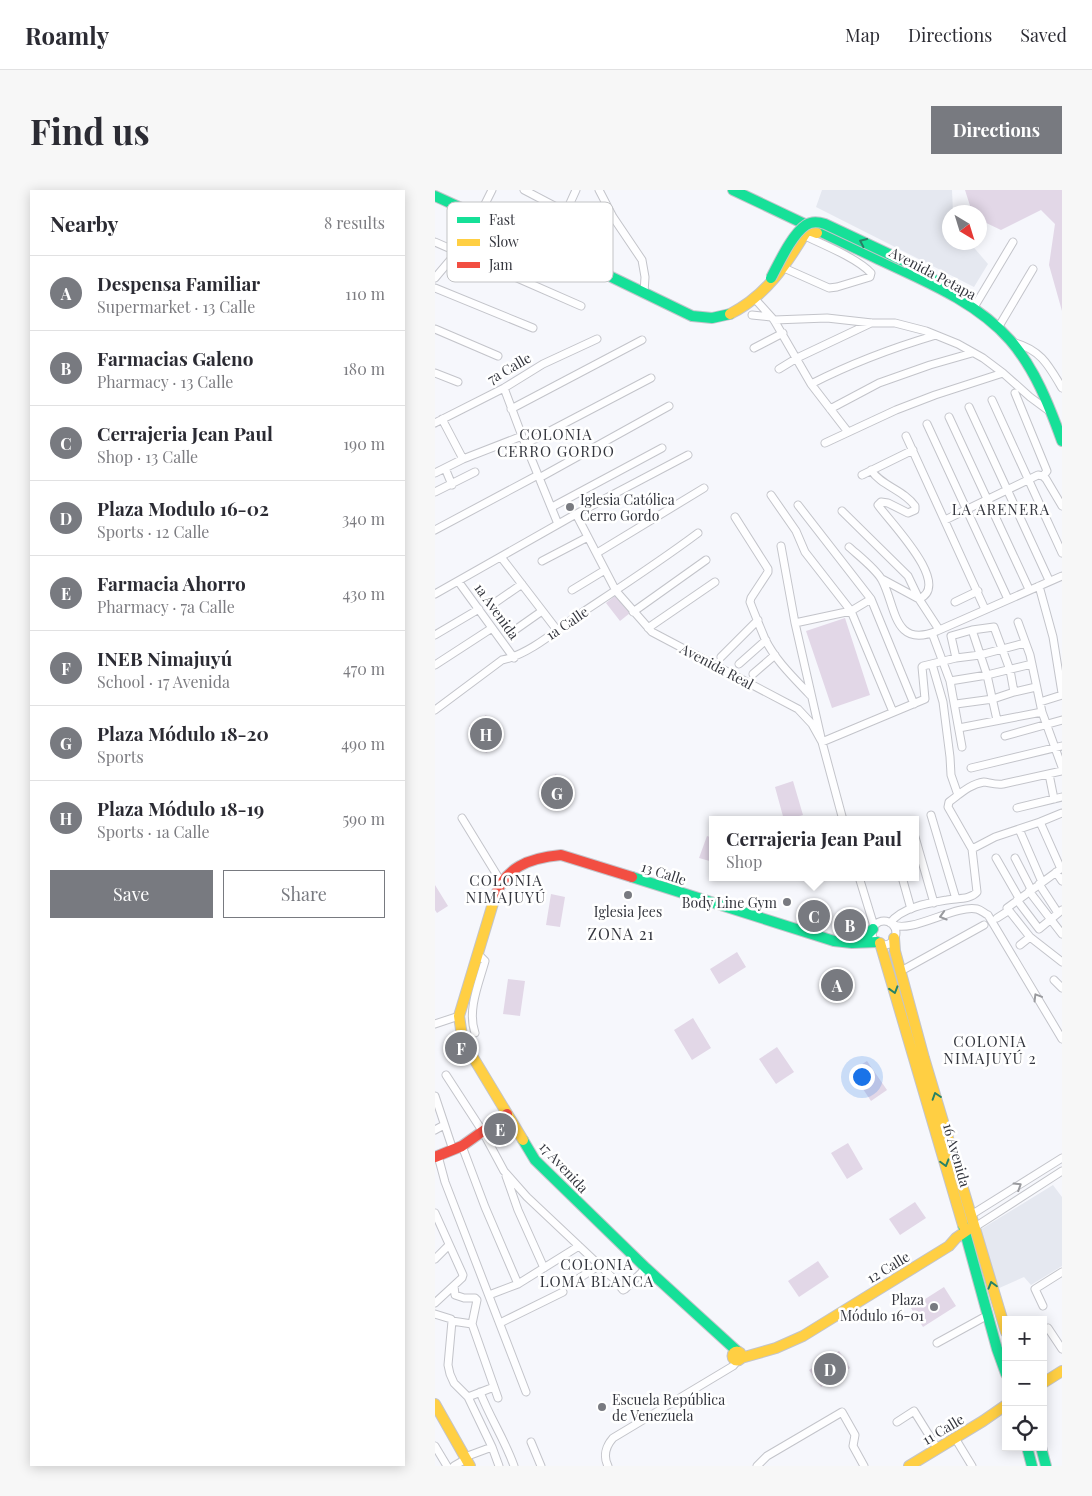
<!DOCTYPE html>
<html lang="en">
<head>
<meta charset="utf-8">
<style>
	body { margin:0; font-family:"Playfair Display",serif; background:#f7f7f7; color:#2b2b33 }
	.controls { position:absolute; right:15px; bottom:15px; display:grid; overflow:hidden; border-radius:0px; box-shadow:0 2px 12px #0003 }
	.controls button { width:45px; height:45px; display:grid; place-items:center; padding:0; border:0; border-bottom:1px solid #e1e1e2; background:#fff; color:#2b2b33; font:25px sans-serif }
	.compass { position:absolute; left:507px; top:15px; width:45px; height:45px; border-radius:50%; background:#fff; box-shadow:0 2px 12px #0003; rotate:142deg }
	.you { position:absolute; left:426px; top:886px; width:18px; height:18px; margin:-12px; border:4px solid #fff; border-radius:50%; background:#1a73e8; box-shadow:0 0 0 8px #1a73e833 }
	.badge { display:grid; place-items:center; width:32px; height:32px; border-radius:50%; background:#787a80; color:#fff; font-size:16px; font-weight:700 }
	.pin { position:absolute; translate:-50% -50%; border:2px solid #fff; box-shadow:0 1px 5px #0006 }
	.popup { position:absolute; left:274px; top:626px; width:210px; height:65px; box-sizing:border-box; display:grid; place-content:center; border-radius:0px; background:#fff; filter:drop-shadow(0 1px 4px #0005); font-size:16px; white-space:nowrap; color:#7c7c81 }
	.popup b { font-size:19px; color:#2b2b33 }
	.popup::after { content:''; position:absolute; left:50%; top:100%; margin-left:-10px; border:10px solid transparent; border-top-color:#fff }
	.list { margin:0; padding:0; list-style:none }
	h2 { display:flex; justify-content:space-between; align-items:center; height:65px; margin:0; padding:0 20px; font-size:21px }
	h2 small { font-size:16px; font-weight:400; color:#7c7c81 }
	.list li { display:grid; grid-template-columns:32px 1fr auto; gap:15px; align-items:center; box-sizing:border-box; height:75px; padding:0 20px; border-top:1px solid #e1e1e2 }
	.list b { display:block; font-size:19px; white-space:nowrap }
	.list p { margin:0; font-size:16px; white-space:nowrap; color:#7c7c81 }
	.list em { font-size:16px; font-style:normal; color:#7c7c81 }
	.actions { display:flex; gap:10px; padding:15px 20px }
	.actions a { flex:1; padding:11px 0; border:1px solid #787a80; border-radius:0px; text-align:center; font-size:18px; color:#787a80 }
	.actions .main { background:#787a80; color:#fff }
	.icon { flex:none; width:28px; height:28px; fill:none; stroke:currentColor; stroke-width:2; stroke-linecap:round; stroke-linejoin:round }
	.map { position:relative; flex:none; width:627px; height:1276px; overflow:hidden; border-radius:0px }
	header { display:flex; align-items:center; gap:30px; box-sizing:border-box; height:70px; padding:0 25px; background:#fff; border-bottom:1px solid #e1e1e2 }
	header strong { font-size:24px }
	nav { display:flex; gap:28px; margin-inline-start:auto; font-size:18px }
	.intro { display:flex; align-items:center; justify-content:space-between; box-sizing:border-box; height:120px; padding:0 30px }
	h1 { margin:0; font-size:35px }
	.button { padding:12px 22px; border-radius:0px; background:#787a80; color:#fff; font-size:18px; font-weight:700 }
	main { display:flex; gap:30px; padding:0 30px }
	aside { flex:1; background:#fff; border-radius:0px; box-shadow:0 2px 12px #0003 }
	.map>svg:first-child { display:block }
	.built { fill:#e5e8f0 }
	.green { fill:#e2d7e7 }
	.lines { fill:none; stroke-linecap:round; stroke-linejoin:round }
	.street-casing { stroke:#c3c4ca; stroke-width:9 }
	.fast-casing { stroke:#c3c4ca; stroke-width:12 }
	.slow-casing { stroke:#c3c4ca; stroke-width:12 }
	.jam-casing { stroke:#c3c4ca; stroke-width:12 }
	.street { stroke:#fefeff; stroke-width:7 }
	.fast { stroke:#16e098; stroke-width:10 }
	.slow { stroke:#ffcf43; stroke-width:10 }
	.jam { stroke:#f24e42; stroke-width:10 }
	.fast-bridge-casing { stroke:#c3c4ca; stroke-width:12; stroke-linecap:butt }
	.fast-bridge { stroke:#16e098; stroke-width:10 }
	.oneway { stroke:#268266 }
	.oneway2 { stroke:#999a9e }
	.poi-dot { fill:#787a80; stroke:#fff; stroke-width:2 }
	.labels { text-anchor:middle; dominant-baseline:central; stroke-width:5; stroke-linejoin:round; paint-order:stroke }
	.street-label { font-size:14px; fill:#34363e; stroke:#fff }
	.poi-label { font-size:14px; fill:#34363e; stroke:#fff; text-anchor:start }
	.neighbourhood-label { font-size:15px; letter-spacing:1px; fill:#34363e; stroke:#fff }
	.quarter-label { font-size:16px; letter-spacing:1px; fill:#34363e; stroke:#fff }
	.key { fill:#fff; stroke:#c2c3c5; stroke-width:1 }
	.key-label { font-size:14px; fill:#34363e }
</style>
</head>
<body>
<header>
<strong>Roamly</strong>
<nav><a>Map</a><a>Directions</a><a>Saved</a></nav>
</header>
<div class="intro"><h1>Find us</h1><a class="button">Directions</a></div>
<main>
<aside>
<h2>Nearby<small>8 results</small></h2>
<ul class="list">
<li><span class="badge">A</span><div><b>Despensa Familiar</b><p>Supermarket · 13 Calle</p></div><em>110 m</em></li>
<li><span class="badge">B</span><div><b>Farmacias Galeno</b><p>Pharmacy · 13 Calle</p></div><em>180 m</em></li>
<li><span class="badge">C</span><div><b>Cerrajeria Jean Paul</b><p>Shop · 13 Calle</p></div><em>190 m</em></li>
<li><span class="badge">D</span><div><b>Plaza Modulo 16-02</b><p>Sports · 12 Calle</p></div><em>340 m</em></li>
<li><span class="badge">E</span><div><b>Farmacia Ahorro</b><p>Pharmacy · 7a Calle</p></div><em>430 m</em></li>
<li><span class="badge">F</span><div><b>INEB Nimajuyú</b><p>School · 17 Avenida</p></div><em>470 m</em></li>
<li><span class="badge">G</span><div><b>Plaza Módulo 18-20</b><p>Sports</p></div><em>490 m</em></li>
<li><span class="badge">H</span><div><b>Plaza Módulo 18-19</b><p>Sports · 1a Calle</p></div><em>590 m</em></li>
</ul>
<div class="actions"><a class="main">Save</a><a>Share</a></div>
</aside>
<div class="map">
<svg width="627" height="1276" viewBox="0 0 627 1276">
	<rect width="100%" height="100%" fill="#f6f7fc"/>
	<path class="built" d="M387 0H517L518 22H514V52L535 53 553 74 539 97 381 17Z
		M618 995 627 1007V1076L596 1095 589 1087 562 1099 543 1041Z"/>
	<path class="green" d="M530 0H627V121L614 75 620 34 606 20 566 40 545 30 544 22H537Z
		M181 405 195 423 185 431 171 413Z
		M410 428 435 505 397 518 371 441Z
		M51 525 68 552 51 563 34 536Z
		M121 584 137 612 122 621 106 594Z
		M358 591 368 625 349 630 340 597Z
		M272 646 278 648V672L264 668Z
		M0 695 13 716 2 723 0 720Z
		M116 704 130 707 125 737 111 735Z
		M302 762 311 777 284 794 275 779Z
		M73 789 90 791 85 826 68 824Z
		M258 828 276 858 257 870 239 840Z
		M342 857 359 882 341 894 324 869Z
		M432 871 452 900 436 911 416 881Z
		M413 953 428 979 412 989 396 963Z
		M480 1012 491 1028 465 1045 454 1029Z
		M383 1071 394 1087 364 1107 353 1091Z
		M509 1097 521 1116 488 1137 476 1118Z
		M404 1161 415 1178 386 1197 374 1180Z"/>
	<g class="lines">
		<defs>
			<path id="street" d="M89 0 131 22 160 79
				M164 0 178 27 207 70 210 87 209 103
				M131 22 141 0
				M44 26 57 0
				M0 52 146 116
				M349 78 394 98 402 97 435 87 436 83C422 68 387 54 368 45
				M0 88 50 29
				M0 98 98 138
				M320 109 339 130 376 194 413 242
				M538 119 578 52
				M317 125 336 127
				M339 130 392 128 437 133H460L491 141 523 154 548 168 568 183 595 207 614 221
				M563 138 598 79
				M0 139 63 166
				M577 152C605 159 613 174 627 198
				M319 158 348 143
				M344 179 362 168 436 133
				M0 183 23 192
				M376 194C417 173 457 158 501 145
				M69 198 87 246 123 334
				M580 203 612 281 608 286
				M557 210 627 363
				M534 217 613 388
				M76 219 207 150
				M395 219 444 193 495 175 537 163
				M514 227 593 397
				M7 229 28 269
				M0 233 69 198 108 174 162 149
				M492 234 572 407
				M471 246 549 417
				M390 253 461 220 500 205 568 183
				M90 254 216 188
				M10 278 17 295
				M436 280C446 296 469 300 480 316V320L473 323 453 313 446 312 443 315C454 331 518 395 484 409L447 389
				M0 283 28 269 87 246
				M427 285 478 260
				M104 288 234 216
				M0 302 40 282
				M336 305 361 341 370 362 416 421 458 522
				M363 315 436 409 479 514
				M117 317 227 258
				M407 321 473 386 484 409 503 438
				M141 324 181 401 217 442 363 519 377 534 387 552 408 630
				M300 327 333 379V382L316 408 315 412C320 425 325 437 330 449 340 470 359 488 375 505
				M510 330 603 285 608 286 611 289 627 316
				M0 340 103 285
				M346 356 360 433 387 552 490 509 487 477 488 476 521 468 545 465 590 453
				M414 357C424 366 441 379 447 390 461 416 458 459 502 441L627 386
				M162 363 269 298
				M66 367 122 440
				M107 371 153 347
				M23 391 79 468
				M604 396 618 447 627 503
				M137 400 170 380
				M0 404 141 324 253 265
				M61 412 87 394
				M520 412 543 401
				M198 422 271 370
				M583 432 595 465 607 522 627 577
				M360 433 416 421 436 409
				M213 438 280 392
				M80 440 107 421
				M537 440 552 485 562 530
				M497 443 515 491 527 557
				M0 445 44 419
				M286 467 323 430
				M521 468 516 446 537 440 559 437 575 480 579 502
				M304 474 331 450
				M497 474 508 512 515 567 516 585 523 605
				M0 475 57 438
				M318 484 340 465
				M515 491 552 485 597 474
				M605 512 627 505
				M521 514 558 509 579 502 601 497
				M0 520 67 470C92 465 118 443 139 428 181 400 223 373 263 343
				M524 538 607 522
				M570 546 627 530
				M536 578 627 556
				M614 584 619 609
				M582 618 627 607
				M496 625 521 709
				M27 628 65 690
				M605 632 626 679
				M584 639 607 692
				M480 647 499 713
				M537 659 560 647 605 632 627 623
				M561 668 584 708
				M580 668 596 699
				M627 678 572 718 595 747 627 772
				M621 682 627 691
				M424 687 439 736
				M467 687 476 719
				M604 694 623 723
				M594 701 627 744
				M582 710 604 739 627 720
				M562 728 573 721
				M437 743a12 12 0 1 1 24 0a12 12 0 1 1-24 0Z
				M455 733C467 717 494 713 512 710 522 708 535 710 542 702L537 659 513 617 514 612C525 604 535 594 549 592 553 592 559 595 568 594L627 581
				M457 734C474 745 521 714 542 719 546 720 549 723 553 725L627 849
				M585 755 595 747
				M466 781 549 735
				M619 790 627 798
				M0 834 24 826
				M40 843C32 820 44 793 50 771L46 767 42 766
				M11 885 48 942 69 981 92 1007 179 1089 188 1100 190 1099 211 1078
				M0 906 18 960
				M0 940 9 935
				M27 956 50 1017 83 1094
				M3 966 10 992 91 1202
				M71 986 83 1020 109 1078
				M0 1023 28 1085 27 1088 0 1113
				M536 1025 627 968
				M540 1037 627 981
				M0 1069 14 1055
				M135 1094 165 1075
				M19 1096 20 1105 29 1108H40L42 1110 37 1134
				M54 1105 83 1094 144 1056
				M608 1116 600 1099 627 1082
				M0 1124 16 1129 17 1131 13 1175 15 1184 19 1193 33 1207 57 1257
				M17 1131 37 1134 63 1208
				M65 1133 128 1102
				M613 1138 627 1159
				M502 1153 553 1125
				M45 1202C55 1228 70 1250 79 1276
				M33 1207 59 1197
				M462 1232 479 1221 502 1258
				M520 1248 537 1276
				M96 1252 106 1276
				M0 1256 12 1276
				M30 1267 57 1257 64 1276
				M19 1276 31 1269
				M173 1276C168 1266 171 1256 178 1248L298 1176 303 1170
				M322 1276 332 1266 407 1222 420 1245 418 1256 429 1276"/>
			<path id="fast" d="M298 0C345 22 392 45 439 67 485 89 540 110 575 150 600 179 614 215 627 251
				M0 6 164 81 257 126 277 128 295 124
				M473 73 498 89 511 102
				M197 687 399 751 417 753 442 752
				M421 752 430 747 438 739
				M88 950 100 970 211 1078 302 1161
				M528 1035 562 1159 571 1184
				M592 1257 597 1276
				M606 1257 611 1276"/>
			<path id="slow" d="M295 124C331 106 351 75 371 42L374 40 382 43
				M59 710 24 826 27 846 30 854 88 950
				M459 748 460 761 489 868 571 1142
				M445 753 528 1035
				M297.5 1166a4.5 4.5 0 1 1 9 0a4.5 4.5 0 1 1-9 0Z
				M306 1168 341 1158 368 1146 514 1056 521 1048 534 1039
				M608 1193 627 1181
				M0 1214 35 1276
				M474 1276 548 1231 571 1215"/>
			<path id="jam" d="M59 710C69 677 94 668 126 665L197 687
				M0 967 27 956 72 924"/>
		</defs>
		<use href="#street" class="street-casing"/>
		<use href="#fast" class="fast-casing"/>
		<use href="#slow" class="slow-casing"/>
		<use href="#jam" class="jam-casing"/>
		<use href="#street" class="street"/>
		<use href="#fast" class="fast"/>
		<use href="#slow" class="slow"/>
		<use href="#jam" class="jam"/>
		<defs>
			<path id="fast-bridge" d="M336 88C344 73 357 44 371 35 377 31 384 32 390 34L473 73"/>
		</defs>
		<use href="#fast-bridge" class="fast-bridge-casing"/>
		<use href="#fast-bridge" class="fast-bridge"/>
	</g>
	<defs><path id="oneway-chevron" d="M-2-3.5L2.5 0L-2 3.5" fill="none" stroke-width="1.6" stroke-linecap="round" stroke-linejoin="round" transform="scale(1.25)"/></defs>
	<g class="oneway">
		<use href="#oneway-chevron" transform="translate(428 52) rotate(-155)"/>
		<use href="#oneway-chevron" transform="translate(459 800) rotate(73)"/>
		<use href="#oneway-chevron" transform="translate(501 906) rotate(-108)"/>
		<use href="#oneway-chevron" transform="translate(510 973) rotate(74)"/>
		<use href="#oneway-chevron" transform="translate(557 1095) rotate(-106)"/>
	</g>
	<g class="oneway2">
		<use href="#oneway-chevron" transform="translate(508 726) rotate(164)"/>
		<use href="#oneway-chevron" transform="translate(602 807) rotate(-121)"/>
		<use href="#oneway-chevron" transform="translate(583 996) rotate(-32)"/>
	</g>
	<g class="poi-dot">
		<circle cx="135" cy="317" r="5"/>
		<circle cx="193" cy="705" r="5"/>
		<circle cx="352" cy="712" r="5"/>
		<circle cx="499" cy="1117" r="5"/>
		<circle cx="167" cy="1217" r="5"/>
	</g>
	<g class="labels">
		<g class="street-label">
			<text transform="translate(498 83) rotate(28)">Avenida Petapa</text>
			<text transform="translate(74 178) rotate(-30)">7a Calle</text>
			<text transform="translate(62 421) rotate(54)">1a Avenida</text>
			<text transform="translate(132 433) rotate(-34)">1a Calle</text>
			<text transform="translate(282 476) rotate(28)">Avenida Real</text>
			<text transform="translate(229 683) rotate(18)">13 Calle</text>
			<text transform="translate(522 965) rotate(74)">16 Avenida</text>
			<text transform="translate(129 977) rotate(47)">17 Avenida</text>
			<text transform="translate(453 1077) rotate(-31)">12 Calle</text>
			<text transform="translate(508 1239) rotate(-31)">11 Calle</text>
		</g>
		<g class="poi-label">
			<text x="145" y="309">Iglesia Católica<tspan x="145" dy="16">Cerro Gordo</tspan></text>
			<text x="342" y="712" text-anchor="end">Body Line Gym</text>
			<text x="193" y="721" text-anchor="middle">Iglesia Jees</text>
			<text x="489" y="1109" text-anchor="end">Plaza<tspan x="489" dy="16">Módulo 16-01</tspan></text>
			<text x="177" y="1209">Escuela República<tspan x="177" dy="16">de Venezuela</tspan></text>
		</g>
		<g class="neighbourhood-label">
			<text x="121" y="244">COLONIA<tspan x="121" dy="17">CERRO GORDO</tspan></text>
			<text x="566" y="319">LA ARENERA</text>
			<text x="71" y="690">COLONIA<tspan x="71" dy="17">NIMAJUYÚ</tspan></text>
			<text x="555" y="851">COLONIA<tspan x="555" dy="17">NIMAJUYÚ 2</tspan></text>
			<text x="162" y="1074">COLONIA<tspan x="162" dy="17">LOMA BLANCA</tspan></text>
		</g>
		<g class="quarter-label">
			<text x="186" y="743">ZONA 21</text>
		</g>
	</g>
	<rect x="12" y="12" width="166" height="80" rx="8" class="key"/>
	<rect x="22" y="27" width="23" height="6" fill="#16e098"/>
	<rect x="22" y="49" width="23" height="7" fill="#ffcf43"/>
	<rect x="22" y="72" width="23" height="6" fill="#f24e42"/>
	<g class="key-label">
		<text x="54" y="35">Fast</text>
		<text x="54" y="57">Slow</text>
		<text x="54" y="80">Jam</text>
	</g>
</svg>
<div class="controls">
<button>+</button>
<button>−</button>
<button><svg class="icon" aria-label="locate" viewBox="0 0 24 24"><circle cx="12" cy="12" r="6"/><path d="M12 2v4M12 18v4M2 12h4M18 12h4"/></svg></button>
</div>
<svg class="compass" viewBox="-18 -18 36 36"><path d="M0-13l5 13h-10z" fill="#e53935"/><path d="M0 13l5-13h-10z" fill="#7c7c81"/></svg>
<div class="you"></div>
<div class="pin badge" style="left:402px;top:795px">A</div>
<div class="pin badge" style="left:415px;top:735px">B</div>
<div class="pin badge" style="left:379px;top:726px">C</div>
<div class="popup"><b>Cerrajeria Jean Paul</b>Shop</div>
<div class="pin badge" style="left:395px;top:1179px">D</div>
<div class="pin badge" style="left:65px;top:939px">E</div>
<div class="pin badge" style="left:26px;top:858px">F</div>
<div class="pin badge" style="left:122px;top:603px">G</div>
<div class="pin badge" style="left:51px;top:544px">H</div>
</div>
</main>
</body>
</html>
